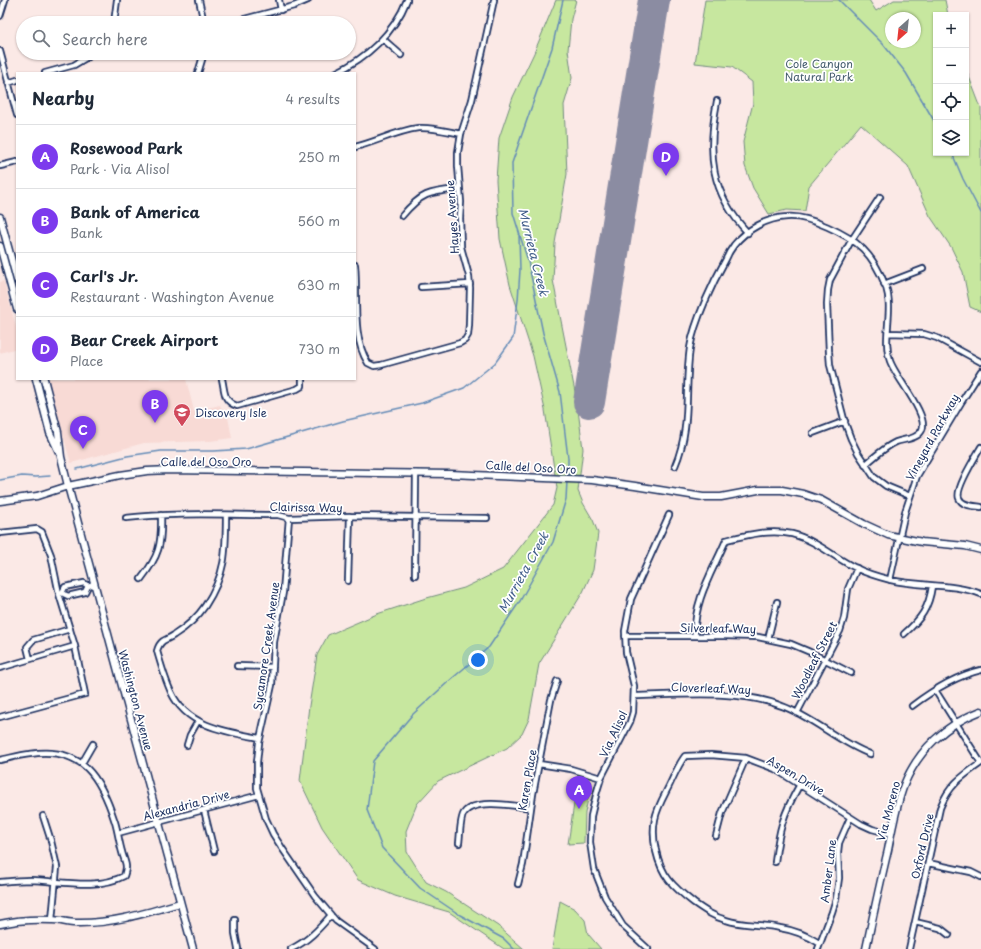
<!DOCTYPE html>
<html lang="en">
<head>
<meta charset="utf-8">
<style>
	body { margin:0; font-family:"Playpen Sans",sans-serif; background:#f2f2f3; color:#1f2937 }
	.controls { position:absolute; right:12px; top:12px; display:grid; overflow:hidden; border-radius:0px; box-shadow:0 1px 3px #0004 }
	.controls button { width:36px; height:36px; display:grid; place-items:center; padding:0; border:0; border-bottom:1px solid #e0e1e3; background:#fff; color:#1f2937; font:20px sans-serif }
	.compass { position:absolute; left:885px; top:12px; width:36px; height:36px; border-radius:50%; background:#fff; box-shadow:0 1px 3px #0004; rotate:207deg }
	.you { position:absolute; left:478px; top:660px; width:14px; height:14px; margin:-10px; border:3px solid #fff; border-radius:50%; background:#1a73e8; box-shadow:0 0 0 6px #1a73e833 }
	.badge { display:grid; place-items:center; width:26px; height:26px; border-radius:50%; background:#7c3aed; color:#fff; font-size:13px; font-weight:700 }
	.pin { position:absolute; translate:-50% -33px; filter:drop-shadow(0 1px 2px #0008) }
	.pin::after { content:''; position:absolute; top:21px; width:14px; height:12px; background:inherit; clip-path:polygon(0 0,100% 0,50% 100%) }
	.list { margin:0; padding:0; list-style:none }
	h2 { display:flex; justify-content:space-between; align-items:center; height:52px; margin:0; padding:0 16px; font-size:17px }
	h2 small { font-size:13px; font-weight:400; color:#747a83 }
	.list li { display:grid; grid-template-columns:26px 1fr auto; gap:12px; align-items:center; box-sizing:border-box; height:64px; padding:0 16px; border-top:1px solid #e0e1e3 }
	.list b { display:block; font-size:15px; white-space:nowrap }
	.list p { margin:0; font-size:13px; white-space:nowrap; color:#747a83 }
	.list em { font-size:13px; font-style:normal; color:#747a83 }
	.icon { flex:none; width:22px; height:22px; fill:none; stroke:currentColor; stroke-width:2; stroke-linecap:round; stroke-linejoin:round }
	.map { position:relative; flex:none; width:981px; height:949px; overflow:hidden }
	.search { position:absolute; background:#fff; box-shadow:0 1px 3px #0004; left:16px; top:16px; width:340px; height:44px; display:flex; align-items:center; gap:10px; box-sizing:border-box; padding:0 14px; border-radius:22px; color:#747a83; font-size:15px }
	.panel { position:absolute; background:#fff; box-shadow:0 1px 3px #0004; left:16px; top:72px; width:340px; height:308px; border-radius:0px }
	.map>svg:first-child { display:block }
	.built { fill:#f8dad5 }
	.green { fill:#c7e79f; stroke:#718b7e; fill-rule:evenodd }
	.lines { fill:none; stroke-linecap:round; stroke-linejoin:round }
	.stream { stroke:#648bb7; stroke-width:1.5 }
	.runway { stroke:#8b8ca2; stroke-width:32 }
	.street-casing { stroke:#1b2f5e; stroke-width:8 }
	.secondary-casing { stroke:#1b2f5e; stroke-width:9 }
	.street { stroke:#fff; stroke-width:4.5 }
	.secondary { stroke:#fff; stroke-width:6 }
	.labels { text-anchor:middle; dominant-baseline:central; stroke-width:3.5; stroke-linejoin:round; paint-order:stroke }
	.park-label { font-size:11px; fill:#465d6e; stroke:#fff }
	.street-label { font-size:11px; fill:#1b2f5e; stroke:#fff }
	.poi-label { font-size:11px; fill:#1b2f5e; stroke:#fff; text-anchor:start }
	.water-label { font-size:12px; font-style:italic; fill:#405d8a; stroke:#fff }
</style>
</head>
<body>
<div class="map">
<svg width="981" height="949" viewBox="0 0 981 949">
	<rect width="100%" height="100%" fill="#fbe9e6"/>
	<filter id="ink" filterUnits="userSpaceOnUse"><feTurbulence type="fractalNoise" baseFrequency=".025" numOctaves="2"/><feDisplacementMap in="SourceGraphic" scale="8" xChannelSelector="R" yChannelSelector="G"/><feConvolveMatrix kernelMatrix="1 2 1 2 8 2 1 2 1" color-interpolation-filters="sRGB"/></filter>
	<g filter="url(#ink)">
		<path class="built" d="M4 281 17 331V348L0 353V282Z
			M47 379H186L194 411 220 405 222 409 227 412 232 438 210 441 144 443 71 463Z"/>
		<path class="green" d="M556 0H576L571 19 568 50 572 78 564 105 567 174 555 243 553 280 577 402 583 449 578 491 583 503 593 520 598 533 593 570 583 592 539 664 529 719 522 734 507 748 438 781 417 804 406 831 407 852 426 882 446 892 498 926 524 949H504L449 912 395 896 358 880 322 827 300 781 309 706 317 655 328 635 377 614 423 599 464 588 503 569 553 505 557 488 545 410 533 356 510 285 500 239 496 180 499 138 513 97 534 53Z
			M705 0H869L876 11 894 0H945L948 15H936V153H966V69L981 108V312L970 307 963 272 951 247 930 216 908 166 861 124 809 186 805 211 787 210 769 214 753 188 745 166 743 142 753 103 752 82 732 67 695 63ZM891 18H915V42H891Z
			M578 777 590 781 591 785 585 813 584 843 568 844Z
			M560 901 575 909 585 920 588 934 601 949H552Z"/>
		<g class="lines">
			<path class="stream" d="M563 0 552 48 512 163 513 213 528 261 543 333 560 392 568 458V477
				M839 0 883 44 906 73 936 124
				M952 153 963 179 981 213
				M77 469 127 456 161 451H214L246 449 343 421 422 403 464 388 495 363 513 338 518 300 520 270 519 235
				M0 480 22 476 36 477 50 476
				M514 949 504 939 460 915 420 888 382 848 367 810 373 761 412 715 448 682 489 647 520 601 553 542 566 499 567 481"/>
			<path class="runway" d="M589 402 654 0"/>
			<defs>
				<path id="street" d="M199 0 204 23
					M279 0 281 10
					M0 16 5 0
					M114 23 117 0
					M229 23 294 6 308 0
					M383 39 401 55
					M0 51 17 115
					M45 73 74 65 94 53
					M198 73 204 53
					M335 73C367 58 394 33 407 0
					M8 83 17 80
					M717 101C707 154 710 192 748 233
					M355 147C376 142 396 131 418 128 432 127 446 131 461 134
					M0 166 17 162
					M880 197 851 241 830 280 828 290 827 304 829 352 830 365 845 423 851 439 858 453 874 477 886 486 910 496
					M402 216C422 192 430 192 459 189
					M355 265C358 295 351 337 368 363L374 366 381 365 460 343 465 340 468 335 469 325 470 288 469 276 461 247 460 218 461 202 458 166V152L461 134 472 100 494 0
					M884 284 923 269
					M421 287 470 284
					M888 333 924 334 937 338 981 362
					M222 379C225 392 223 401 237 406L297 389 302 386V379
					M813 433 845 421
					M981 447C976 456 955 489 959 498 962 506 974 506 981 507
					M675 466C692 426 684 389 690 348 694 322 713 282 726 259 728 254 731 249 734 245 747 229 767 218 787 217 808 215 848 234 863 249 873 259 881 274 886 287 894 311 882 338 890 361 896 378 929 415 922 430 918 439 904 439 896 442 885 447 874 457 865 465
					M226 515C226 552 226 574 205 606 197 618 185 628 174 635 170 638 166 639 163 641 159 644 158 647 157 651 161 665 165 679 171 692 187 727 227 732 260 738
					M126 518C176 512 228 515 278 515L289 518 350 516 487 518
					M289 518 283 592 274 642 272 685 259 743 257 762V788L266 819 273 834 282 848 315 896 336 921 375 949
					M0 533 37 529 42 532 51 555 59 594 75 646 85 694 0 717
					M415 575 416 473
					M141 579C159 556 162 545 161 515
					M890 580 905 512 917 476 962 401 981 371
					M348 581 350 516
					M62 593 65 587 84 583 88 586
					M59 594 62 593 68 596 85 592 88 586 94 584
					M904 634C921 619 929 608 932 586
					M625 636H724L758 637 791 644 810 652 851 673
					M695 636C693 601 713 571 726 540 747 535 770 529 792 534 816 540 835 558 856 568 867 574 879 577 891 580 920 587 953 583 981 594
					M768 639 777 602
					M30 659 27 647 33 640 70 629
					M237 666 273 667
					M0 668 75 646
					M935 690 981 763
					M634 696C681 695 739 689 782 706 813 717 838 742 870 754
					M912 706C933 690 955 676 981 670
					M797 713 840 631 844 618 848 589 857 568
					M187 745 190 735 198 721
					M0 760C10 758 20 755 30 754 83 746 101 778 115 822 118 832 119 842 122 852 123 857 126 862 126 867 126 870 125 873 124 876 98 890 60 881 31 880 21 880 10 881 0 882
					M82 763 93 744
					M539 764 571 769 601 778
					M204 810 214 851
					M43 816 51 841 57 867 52 920
					M118 833 259 795
					M716 836 722 813 746 758
					M459 843C460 836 460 818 464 813 475 798 515 806 531 808
					M775 862C779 830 783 814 799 786
					M928 863 971 872 981 877
					M518 884 523 864 533 794 551 700 557 681
					M235 920V933L238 949
					M915 922 940 928 949 935
					M819 943C808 936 793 930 780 928 762 924 743 926 726 920 714 917 704 910 694 903 685 896 676 889 669 880 657 865 651 838 655 819 657 808 664 796 669 786 674 776 678 765 685 756L711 755 746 758 775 769 861 824 872 829 891 834
					M291 949C308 941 319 929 331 915
					M648 949 623 926 605 897 594 869 590 842 591 816 597 791 601 778 630 722 633 712 634 686 626 652 625 631 631 599 669 515
					M818 949 832 912 836 899 839 878 838 852 839 843 850 818
					M909 949 940 808C949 785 961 777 981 763"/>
				<path id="secondary" d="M0 217 17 280
					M0 246 17 309
					M36 379 50 433 59 452
					M44 379 58 432 61 457 68 486 193 949
					M0 501 37 496 68 486 120 475 147 471 170 470 450 474 592 480 635 486 703 497H721L758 490H782L803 494 821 500 864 524 888 535 922 542 965 546 981 550
					M0 924C17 920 35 919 52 920 60 920 68 923 76 923 112 924 146 913 180 903
					M866 949C873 916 880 883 888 850 892 829 896 806 904 785 918 750 946 724 981 711"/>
			</defs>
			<use href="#street" class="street-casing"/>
			<use href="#secondary" class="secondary-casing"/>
			<use href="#street" class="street"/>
			<use href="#secondary" class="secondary"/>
		</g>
	</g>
	<defs>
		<symbol id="school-pin" viewBox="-11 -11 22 30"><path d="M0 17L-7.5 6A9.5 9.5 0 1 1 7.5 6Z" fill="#d1495b" stroke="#fff"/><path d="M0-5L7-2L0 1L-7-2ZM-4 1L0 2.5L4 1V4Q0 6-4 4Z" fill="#fff"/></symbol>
	</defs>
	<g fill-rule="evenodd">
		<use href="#school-pin" x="172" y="402" width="20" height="27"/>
	</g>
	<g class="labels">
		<g class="park-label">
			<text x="819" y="63">Cole Canyon<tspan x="819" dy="13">Natural Park</tspan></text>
		</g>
		<g class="street-label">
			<text transform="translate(452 217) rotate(-94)">Hayes Avenue</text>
			<text transform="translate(932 437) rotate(-61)">Vineyard Parkway</text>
			<text x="206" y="461">Calle del Oso Oro</text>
			<text transform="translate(531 467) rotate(3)">Calle del Oso Oro</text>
			<text transform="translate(306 507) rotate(1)">Clairissa Way</text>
			<text transform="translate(718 628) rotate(1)">Silverleaf Way</text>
			<text transform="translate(266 646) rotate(-82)">Sycamore Creek Avenue</text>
			<text transform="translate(814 660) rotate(-63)">Woodleaf Street</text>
			<text transform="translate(711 688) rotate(2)">Cloverleaf Way</text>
			<text transform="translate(136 700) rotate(75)">Washington Avenue</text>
			<text transform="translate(613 734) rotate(-65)">Via Alisol</text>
			<text transform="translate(796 775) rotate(31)">Aspen Drive</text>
			<text transform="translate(527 780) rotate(-80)">Karen Place</text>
			<text transform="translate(186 805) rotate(-15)">Alexandria Drive</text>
			<text transform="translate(888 811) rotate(-75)">Via Moreno</text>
			<text transform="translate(922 846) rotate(-77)">Oxford Drive</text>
			<text transform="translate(828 871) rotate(-83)">Amber Lane</text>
		</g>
		<g class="poi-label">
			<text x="195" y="412">Discovery Isle</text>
		</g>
		<g class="water-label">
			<text transform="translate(534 252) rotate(76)">Murrieta Creek</text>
			<text transform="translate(523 572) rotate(-61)">Murrieta Creek</text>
		</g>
	</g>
</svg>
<div class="controls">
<button>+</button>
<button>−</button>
<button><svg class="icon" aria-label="locate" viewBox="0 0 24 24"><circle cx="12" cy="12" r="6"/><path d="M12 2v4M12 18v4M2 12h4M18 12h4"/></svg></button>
<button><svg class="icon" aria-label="layers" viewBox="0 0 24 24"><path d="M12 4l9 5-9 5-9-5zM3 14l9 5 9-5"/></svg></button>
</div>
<svg class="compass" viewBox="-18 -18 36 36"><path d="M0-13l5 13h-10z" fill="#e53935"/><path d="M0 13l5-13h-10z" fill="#747a83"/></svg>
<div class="you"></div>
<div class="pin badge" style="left:579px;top:809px">A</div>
<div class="pin badge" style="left:155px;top:423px">B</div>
<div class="pin badge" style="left:83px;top:449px">C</div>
<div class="pin badge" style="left:666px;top:176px">D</div>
<div class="search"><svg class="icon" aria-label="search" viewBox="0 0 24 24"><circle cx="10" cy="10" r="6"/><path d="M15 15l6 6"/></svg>Search here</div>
<section class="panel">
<h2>Nearby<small>4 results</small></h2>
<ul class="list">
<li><span class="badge">A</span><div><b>Rosewood Park</b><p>Park · Via Alisol</p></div><em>250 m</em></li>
<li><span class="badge">B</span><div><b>Bank of America</b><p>Bank</p></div><em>560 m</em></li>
<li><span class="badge">C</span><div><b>Carl's Jr.</b><p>Restaurant · Washington Avenue</p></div><em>630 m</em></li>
<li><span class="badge">D</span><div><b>Bear Creek Airport</b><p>Place</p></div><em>730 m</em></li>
</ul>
</section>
</div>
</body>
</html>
